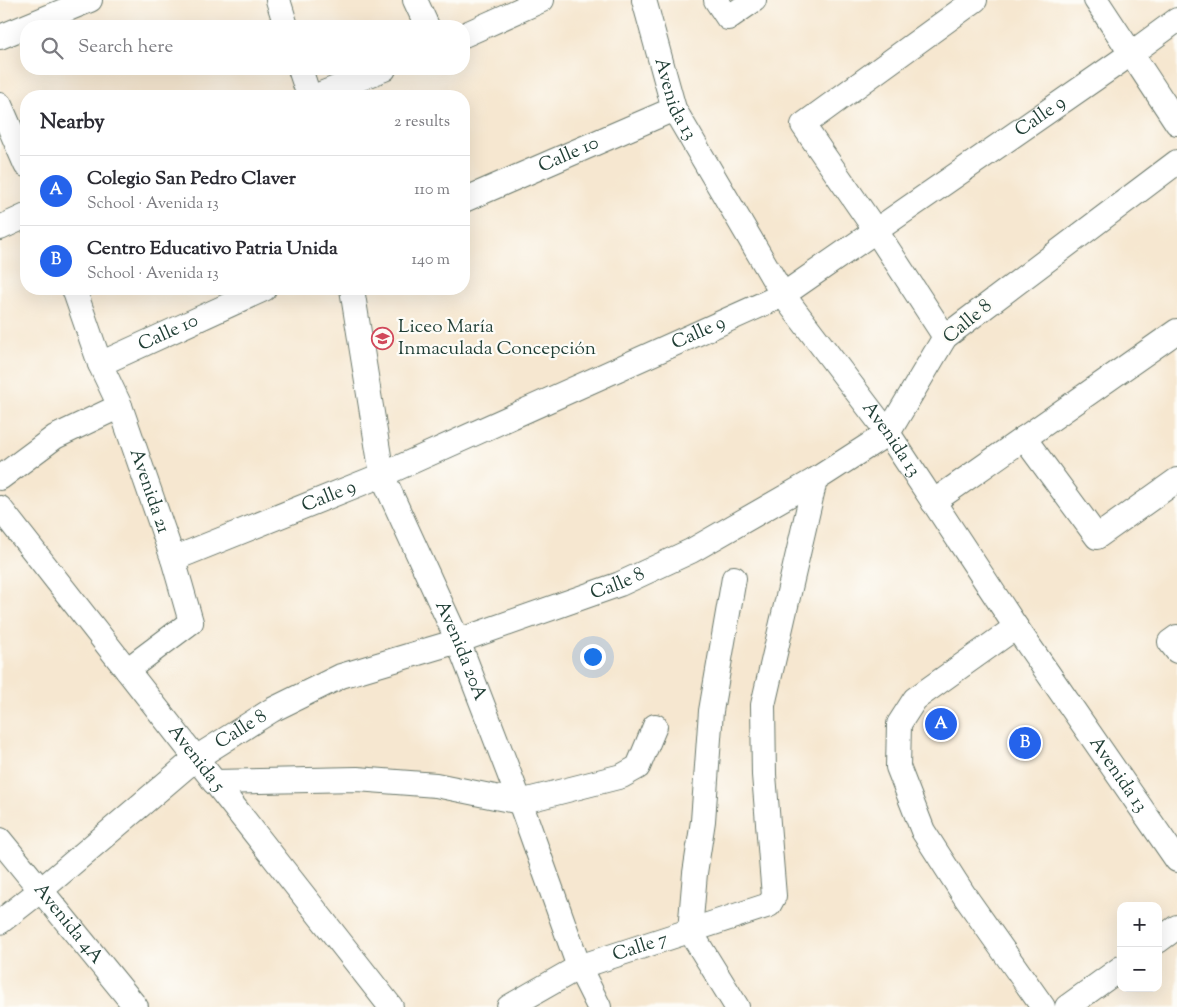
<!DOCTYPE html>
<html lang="en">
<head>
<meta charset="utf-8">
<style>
	body { margin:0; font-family:"Sorts Mill Goudy",serif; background:#f2f2f3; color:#2b2b33 }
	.controls { position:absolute; right:15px; bottom:15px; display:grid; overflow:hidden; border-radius:10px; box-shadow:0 5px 20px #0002 }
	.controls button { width:45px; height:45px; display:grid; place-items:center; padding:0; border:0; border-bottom:1px solid #e1e1e2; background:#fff; color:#2b2b33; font:25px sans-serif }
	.you { position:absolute; left:592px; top:656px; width:18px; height:18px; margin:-12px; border:4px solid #fff; border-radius:50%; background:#1a73e8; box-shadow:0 0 0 8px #1a73e833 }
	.badge { display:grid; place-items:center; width:32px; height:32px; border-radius:50%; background:#2563eb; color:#fff; font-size:16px; font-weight:700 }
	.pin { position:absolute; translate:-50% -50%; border:2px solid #fff; box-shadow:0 1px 5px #0006 }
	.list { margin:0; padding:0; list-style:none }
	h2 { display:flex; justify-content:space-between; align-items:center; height:65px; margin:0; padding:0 20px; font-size:21px }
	h2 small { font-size:16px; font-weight:400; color:#7c7c81 }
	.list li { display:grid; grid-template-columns:32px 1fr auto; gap:15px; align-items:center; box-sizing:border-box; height:70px; padding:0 20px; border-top:1px solid #e1e1e2 }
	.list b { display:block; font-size:19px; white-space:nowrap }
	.list p { margin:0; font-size:16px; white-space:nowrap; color:#7c7c81 }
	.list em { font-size:16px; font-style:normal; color:#7c7c81 }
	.icon { flex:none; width:28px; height:28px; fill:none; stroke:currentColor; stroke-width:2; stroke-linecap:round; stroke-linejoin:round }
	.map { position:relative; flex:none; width:1177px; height:1007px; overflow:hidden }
	.search { position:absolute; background:#fff; box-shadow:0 5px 20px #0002; left:20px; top:20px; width:450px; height:55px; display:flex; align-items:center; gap:12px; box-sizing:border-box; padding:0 18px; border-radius:20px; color:#7c7c81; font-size:19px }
	.panel { position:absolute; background:#fff; box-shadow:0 5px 20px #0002; left:20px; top:90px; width:450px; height:205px; border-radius:20px }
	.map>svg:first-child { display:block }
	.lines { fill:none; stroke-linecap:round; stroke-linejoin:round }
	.minor-casing { stroke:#6a786b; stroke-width:26 }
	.minor { stroke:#fff; stroke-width:24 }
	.labels { text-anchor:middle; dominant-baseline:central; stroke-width:4.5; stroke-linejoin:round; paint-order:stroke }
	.street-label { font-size:19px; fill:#1f3d34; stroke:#fdfcf7 }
	.poi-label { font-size:19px; fill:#1f3d34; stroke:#fdfcf7; text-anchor:start }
</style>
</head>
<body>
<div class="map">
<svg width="1177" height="1007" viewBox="0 0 1177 1007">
	<rect width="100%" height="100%" fill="#fdfcf7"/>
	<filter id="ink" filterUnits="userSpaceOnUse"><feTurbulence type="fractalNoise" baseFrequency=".02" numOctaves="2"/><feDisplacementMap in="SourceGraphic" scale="10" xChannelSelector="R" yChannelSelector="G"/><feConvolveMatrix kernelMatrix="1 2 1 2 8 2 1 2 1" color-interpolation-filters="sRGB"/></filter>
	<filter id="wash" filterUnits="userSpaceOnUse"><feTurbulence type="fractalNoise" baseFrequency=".0096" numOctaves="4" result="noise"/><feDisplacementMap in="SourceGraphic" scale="20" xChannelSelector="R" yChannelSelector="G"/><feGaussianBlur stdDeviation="1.12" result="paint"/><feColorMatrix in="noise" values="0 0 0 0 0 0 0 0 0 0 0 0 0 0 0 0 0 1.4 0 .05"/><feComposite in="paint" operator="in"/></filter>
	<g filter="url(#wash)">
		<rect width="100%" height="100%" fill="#f6e7d0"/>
	</g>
	<g filter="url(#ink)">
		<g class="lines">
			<defs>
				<g id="minor">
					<path d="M278 0 286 26"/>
					<path d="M415 0 427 26"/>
					<path id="s1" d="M644 0 674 109 783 295 888 433 1016 627 1177 860"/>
					<path d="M716 0 728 18 754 0"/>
					<path d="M1096 0 1177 123"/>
					<path d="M464 35 542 0"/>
					<path d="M0 37 90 0"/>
					<path d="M300 69 309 96"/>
					<path d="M316 96 384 69"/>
					<path d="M0 105 26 165"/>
					<path id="s2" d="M464 200 674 109"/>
					<path d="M0 228 26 216"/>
					<path id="s3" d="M74 289 100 364 120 406 173 559 191 622 127 670"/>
					<path id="s4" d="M352 289 382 475 458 641 520 802 579 967 599 1007"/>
					<path d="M945 337 876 231 803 125 975 0"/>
					<path id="s5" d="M100 364 264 289"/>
					<path d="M1024 438 1097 537 1177 480"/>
					<path d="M0 478 55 437 120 406"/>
					<path d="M933 502 1177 331"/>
					<path id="s6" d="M0 508 391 1007"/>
					<path id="s7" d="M173 559 382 475 783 295 1132 53 1177 20"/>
					<path d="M734 578 711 711 703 821 695 873 690 931 737 1007"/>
					<path d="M1016 627 915 699 899 724 898 767 923 831 964 895 1043 1007"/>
					<path d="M1177 637 1170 642 1177 651"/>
					<path d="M214 782 357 779 436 785 520 802 622 776 638 767 655 726"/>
					<path id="s8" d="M0 840 136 1007"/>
					<path id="s9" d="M0 922 41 890 196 758 272 710 341 676 458 641 620 584 691 551 815 480 888 433 945 337 1177 162"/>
					<path d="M1158 941 1177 927"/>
					<path id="s10" d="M509 1007 579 967 769 905 774 896 764 775 763 705 815 480"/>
					<path d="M1067 1007 1121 968"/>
				</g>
			</defs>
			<use href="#minor" class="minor-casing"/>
			<use href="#minor" class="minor"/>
		</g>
	</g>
	<defs>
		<symbol id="school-ring" viewBox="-11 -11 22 22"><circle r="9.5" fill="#fdfcf7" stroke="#d1495b" stroke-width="1.5"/><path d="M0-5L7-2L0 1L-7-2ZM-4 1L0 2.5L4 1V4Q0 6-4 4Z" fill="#d1495b"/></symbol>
	</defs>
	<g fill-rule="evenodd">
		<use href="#school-ring" x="370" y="326" width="25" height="25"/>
	</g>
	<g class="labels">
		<g class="street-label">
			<text stroke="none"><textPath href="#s1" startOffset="104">Avenida 13</textPath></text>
			<text stroke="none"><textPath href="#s7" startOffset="978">Calle 9</textPath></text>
			<text stroke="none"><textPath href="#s2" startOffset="114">Calle 10</textPath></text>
			<text transform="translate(968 322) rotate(-40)">Calle 8</text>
			<text stroke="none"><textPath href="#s5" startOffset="75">Calle 10</textPath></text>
			<text stroke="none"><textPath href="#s7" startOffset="572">Calle 9</textPath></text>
			<text stroke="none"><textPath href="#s1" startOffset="509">Avenida 13</textPath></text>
			<text stroke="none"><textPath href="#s3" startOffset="216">Avenida 21</textPath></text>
			<text stroke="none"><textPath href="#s7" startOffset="168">Calle 9</textPath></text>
			<text stroke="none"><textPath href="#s9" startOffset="714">Calle 8</textPath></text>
			<text stroke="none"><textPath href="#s4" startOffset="381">Avenida 20A</textPath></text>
			<text stroke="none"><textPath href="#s9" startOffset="309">Calle 8</textPath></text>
			<text stroke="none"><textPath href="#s6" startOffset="318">Avenida 5</textPath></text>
			<text stroke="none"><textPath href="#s1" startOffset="914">Avenida 13</textPath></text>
			<text stroke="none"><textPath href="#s8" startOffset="108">Avenida 4A</textPath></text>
			<text stroke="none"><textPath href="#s10" startOffset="145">Calle 7</textPath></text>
		</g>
		<g class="poi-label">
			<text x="398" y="327">Liceo María<tspan x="398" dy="22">Inmaculada Concepción</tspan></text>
		</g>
	</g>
</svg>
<div class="controls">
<button>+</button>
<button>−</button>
</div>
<div class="you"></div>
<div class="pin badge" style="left:941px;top:724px">A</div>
<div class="pin badge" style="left:1025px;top:743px">B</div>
<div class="search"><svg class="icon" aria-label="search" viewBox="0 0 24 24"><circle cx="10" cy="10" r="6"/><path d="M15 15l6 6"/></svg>Search here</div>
<section class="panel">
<h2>Nearby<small>2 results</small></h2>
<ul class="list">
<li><span class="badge">A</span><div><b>Colegio San Pedro Claver</b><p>School · Avenida 13</p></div><em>110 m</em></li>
<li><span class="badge">B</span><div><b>Centro Educativo Patria Unida</b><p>School · Avenida 13</p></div><em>140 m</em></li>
</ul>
</section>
</div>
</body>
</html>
